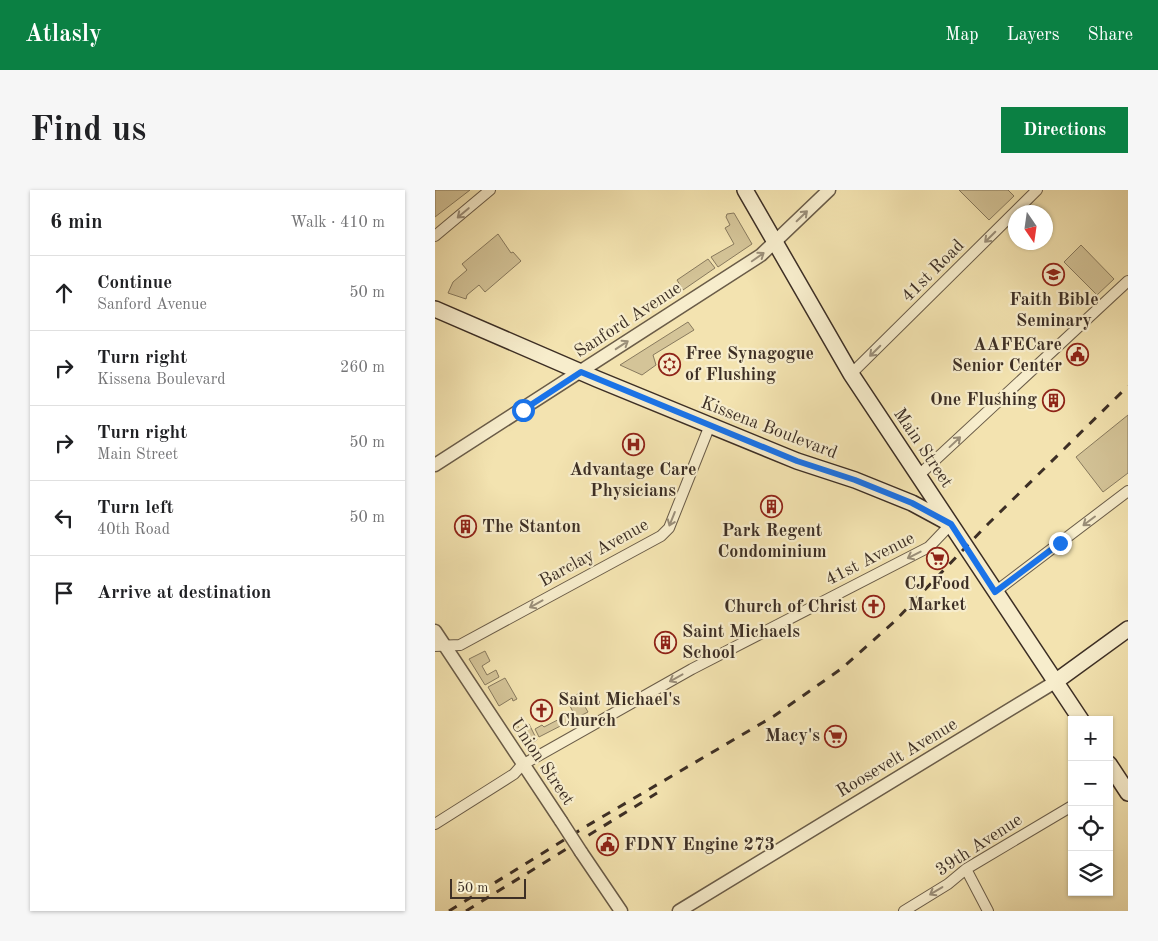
<!DOCTYPE html>
<html lang="en">
<head>
<meta charset="utf-8">
<style>
	body { margin:0; font-family:"Old Standard TT",serif; background:#f6f6f6; color:#202124 }
	.controls { position:absolute; right:15px; bottom:15px; display:grid; overflow:hidden; border-radius:0px; box-shadow:0 1px 4px #0004 }
	.controls button { width:45px; height:45px; display:grid; place-items:center; padding:0; border:0; border-bottom:1px solid #e0e0e0; background:#fff; color:#202124; font:25px sans-serif }
	.compass { position:absolute; left:573px; top:15px; width:45px; height:45px; border-radius:50%; background:#fff; box-shadow:0 1px 4px #0004; rotate:167deg }
	.scale { position:absolute; left:15px; bottom:12px; width:76px; box-sizing:border-box; padding-left:5px; border:2px solid #3d2f25; border-top:0; font-size:14px; line-height:18px; white-space:nowrap; color:#3d2f25; -webkit-text-stroke:4px #f7edcc; paint-order:stroke }
	.stop { position:absolute; width:15px; height:15px; margin:-11px; border:4px solid #1a73e8; border-radius:50%; background:#fff }
	.stop.end { background:#1a73e8; border-color:#fff; box-shadow:0 1px 5px #0008 }
	.list { margin:0; padding:0; list-style:none }
	h2 { display:flex; justify-content:space-between; align-items:center; height:65px; margin:0; padding:0 20px; font-size:21px }
	h2 small { font-size:16px; font-weight:400; color:#757577 }
	.list li { display:grid; grid-template-columns:32px 1fr auto; gap:15px; align-items:center; box-sizing:border-box; height:75px; padding:0 20px; border-top:1px solid #e0e0e0 }
	.list b { display:block; font-size:19px; white-space:nowrap }
	.list p { margin:0; font-size:16px; white-space:nowrap; color:#757577 }
	.list em { font-size:16px; font-style:normal; color:#757577 }
	.icon { flex:none; width:28px; height:28px; fill:none; stroke:currentColor; stroke-width:2; stroke-linecap:round; stroke-linejoin:round }
	.map { position:relative; flex:none; width:693px; height:721px; overflow:hidden; border-radius:0px }
	header { display:flex; align-items:center; gap:30px; box-sizing:border-box; height:70px; padding:0 25px; background:#0b8043; color:#fff }
	header strong { font-size:24px }
	nav { display:flex; gap:28px; margin-inline-start:auto; font-size:18px }
	.intro { display:flex; align-items:center; justify-content:space-between; box-sizing:border-box; height:120px; padding:0 30px }
	h1 { margin:0; font-size:35px }
	.button { padding:12px 22px; border-radius:0px; background:#0b8043; color:#fff; font-size:18px; font-weight:700 }
	main { display:flex; gap:30px; padding:0 30px }
	aside { flex:1; background:#fff; border-radius:0px; box-shadow:0 1px 4px #0004 }
	.map>svg:first-child { display:block }
	.green { fill:#d4c498; stroke:#887a5e }
	.lines { fill:none; stroke-linecap:round; stroke-linejoin:round }
	.minor-casing { stroke:#6a5c48; stroke-width:12 }
	.tertiary-casing { stroke:#6a5c48; stroke-width:15 }
	.secondary-casing { stroke:#3d2f25; stroke-width:18 }
	.minor { stroke:#f7edcc; stroke-width:10 }
	.tertiary { stroke:#f7edcc; stroke-width:12 }
	.secondary { stroke:#f7edcc; stroke-width:15 }
	.rail { stroke:#3d2f25; stroke-width:3; stroke-dasharray:9 9; stroke-linecap:butt }
	.tertiary-bridge-casing { stroke:#6a5c48; stroke-width:15; stroke-linecap:butt }
	.tertiary-bridge { stroke:#f7edcc; stroke-width:12 }
	.oneway { stroke:#9a8e78 }
	.route { stroke:#1a73e8; stroke-width:6 }
	.labels { text-anchor:middle; dominant-baseline:central; stroke-width:4.5; stroke-linejoin:round; paint-order:stroke }
	.street-label { font-size:18px; fill:#3d2f25; stroke:#f7edcc }
	.poi-label { font-size:18px; font-weight:bold; fill:#3d2f25; stroke:#f7edcc; text-anchor:start }
</style>
</head>
<body>
<header>
<strong>Atlasly</strong>
<nav><a>Map</a><a>Layers</a><a>Share</a></nav>
</header>
<div class="intro"><h1>Find us</h1><a class="button">Directions</a></div>
<main>
<aside>
<h2>6 min<small>Walk · 410 m</small></h2>
<ul class="list">
<li><svg class="icon" aria-label="ahead" viewBox="0 0 24 24"><path d="M12 20V5M6 11l6-6 6 6"/></svg><div><b>Continue</b><p>Sanford Avenue</p></div><em>50 m</em></li>
<li><svg class="icon" aria-label="right" viewBox="0 0 24 24"><path d="M7 20v-9h11M14 6l5 5-5 5"/></svg><div><b>Turn right</b><p>Kissena Boulevard</p></div><em>260 m</em></li>
<li><svg class="icon" aria-label="right" viewBox="0 0 24 24"><path d="M7 20v-9h11M14 6l5 5-5 5"/></svg><div><b>Turn right</b><p>Main Street</p></div><em>50 m</em></li>
<li><svg class="icon" aria-label="left" viewBox="0 0 24 24"><path d="M17 20v-9H6M10 6l-5 5 5 5"/></svg><div><b>Turn left</b><p>40th Road</p></div><em>50 m</em></li>
<li><svg class="icon" aria-label="arrive" viewBox="0 0 24 24"><path d="M6 21V4h12l-3 4 3 4H6"/></svg><div><b>Arrive at destination</b></div></li>
</ul>
</aside>
<div class="map">
<svg width="693" height="721" viewBox="0 0 693 721">
	<rect width="100%" height="100%" fill="#f3e3b0"/>
	<filter id="stains"><feTurbulence type="fractalNoise" baseFrequency=".004" numOctaves="4"/><feColorMatrix values="0 0 0 0 .2 0 0 0 0 .09 0 0 0 0 .02 0 0 0 .5 -.17"/></filter>
	<radialGradient id="worn" r=".72"><stop offset=".6" stop-color="#630" stop-opacity="0"/><stop offset="1" stop-color="#630" stop-opacity=".3"/></radialGradient>
	<path class="green" d="M0 0H35L0 27Z
		M524 0H573L579 6 554 30Z
		M299 23 317 54 283 77 276 67 299 54 290 38 295 35 291 27 292 24Z
		M63 44 76 63 78 62 86 71 50 102 44 95 32 105 31 109 13 103 18 92 32 80 27 74Z
		M646 55 679 89 662 105 629 72Z
		M273 69 280 78 248 100 242 90Z
		M253 132 259 140 218 165 221 175 207 185 185 175Z
		M693 225V283L668 302 641 267Z
		M50 461 55 471 47 476 52 485 61 480 64 487 50 495 34 469Z
		M70 488 82 509 78 511 77 508 64 516 53 497Z
		M142 504H143L153 522 141 528 134 514 143 508Z
		M136 523 139 529 104 547 100 539 107 535 109 537Z
		M80 532 85 539 94 534 102 550 91 556 77 534Z"/>
	<g class="lines">
		<defs>
			<path id="minor" d="M0 46 55 0
				M416 184 602 0
				M484 285 693 91
				M560 402 693 301
				M0 456 25 455 226 346 234 338 275 235
				M0 634 79 584 87 575 257 479 494 357 516 334
				M531 679 553 721
				M469 721 513 694 531 679 637 616"/>
			<path id="tertiary" d="M0 275 326 65 394 0
				M0 441 126 631
				M146 662 186 721
				M244 721 620 492"/>
			<path id="secondary" d="M310 0 416 184 646 530
				M0 119 162 189 362 271 420 290 477 313 514 333
				M620 492 693 439
				M674 574 693 603"/>
		</defs>
		<use href="#minor" class="minor-casing"/>
		<use href="#tertiary" class="tertiary-casing"/>
		<use href="#secondary" class="secondary-casing"/>
		<use href="#minor" class="minor"/>
		<use href="#tertiary" class="tertiary"/>
		<use href="#secondary" class="secondary"/>
		<path class="rail" d="M14 721 150 637 339 526 406 479 459 432 553 334 693 196
			M31 721 222 603"/>
		<defs>
			<path id="tertiary-bridge" d="M126 631 146 662"/>
		</defs>
		<use href="#tertiary-bridge" class="tertiary-bridge-casing"/>
		<use href="#tertiary-bridge" class="tertiary-bridge"/>
	</g>
	<defs><path id="oneway-shaft" d="M-6 0H5M1.5-3L5.5 0L1.5 3" fill="none" stroke-width="1.6" stroke-linecap="round" stroke-linejoin="round" transform="scale(1.25)"/></defs>
	<g class="oneway">
		<use href="#oneway-shaft" transform="translate(28 23) rotate(140)"/>
		<use href="#oneway-shaft" transform="translate(367 26) rotate(-44)"/>
		<use href="#oneway-shaft" transform="translate(555 47) rotate(135)"/>
		<use href="#oneway-shaft" transform="translate(323 67) rotate(-35)"/>
		<use href="#oneway-shaft" transform="translate(187 155) rotate(-33)"/>
		<use href="#oneway-shaft" transform="translate(440 161) rotate(135)"/>
		<use href="#oneway-shaft" transform="translate(520 252) rotate(-43)"/>
		<use href="#oneway-shaft" transform="translate(237 329) rotate(112)"/>
		<use href="#oneway-shaft" transform="translate(654 331) rotate(143)"/>
		<use href="#oneway-shaft" transform="translate(479 365) rotate(153)"/>
		<use href="#oneway-shaft" transform="translate(101 414) rotate(151)"/>
		<use href="#oneway-shaft" transform="translate(241 488) rotate(151)"/>
		<use href="#oneway-shaft" transform="translate(501 701) rotate(149)"/>
	</g>
	<g class="lines">
		<path class="route" d="M88 220 146 182 362 271 420 290 477 313 516 334 560 402 625 353"/>
	</g>
	<defs>
		<symbol id="school-ring" viewBox="-11 -11 22 22"><circle r="9.5" fill="#f7edcc" stroke="#8f2418" stroke-width="1.5"/><path d="M0-5L7-2L0 1L-7-2ZM-4 1L0 2.5L4 1V4Q0 6-4 4Z" fill="#8f2418"/></symbol>
		<symbol id="civic-ring" viewBox="-11 -11 22 22"><circle r="9.5" fill="#f7edcc" stroke="#8f2418" stroke-width="1.5"/><path d="M-.6-6.5H3V-4.5H.6V-3L4-1V1h2V6H-6V1h2V-1L-.6-3ZM-1.2 2.5V6h2.4V2.5Z" fill="#8f2418"/></symbol>
		<symbol id="synagogue-ring" viewBox="-11 -11 22 22"><circle r="9.5" fill="#f7edcc" stroke="#8f2418" stroke-width="1.5"/><path d="M0-6.5L5.6 3.2H-5.6ZM0 6.5L5.6-3.2H-5.6Z" fill="#8f2418"/></symbol>
		<symbol id="building-ring" viewBox="-11 -11 22 22"><circle r="9.5" fill="#f7edcc" stroke="#8f2418" stroke-width="1.5"/><path d="M-4-6H4V6H1V3H-1V6H-4ZM-2.5-4.3h1.7v1.8h-1.7ZM.8-4.3h1.7v1.8H.8ZM-2.5-1h1.7V.8h-1.7ZM.8-1h1.7V.8H.8Z" fill="#8f2418"/></symbol>
		<symbol id="hospital-ring" viewBox="-11 -11 22 22"><circle r="9.5" fill="#f7edcc" stroke="#8f2418" stroke-width="1.5"/><path d="M-5-5h3v3.5h4V-5h3V5h-3V1.5h-4V5h-3Z" fill="#8f2418"/></symbol>
		<symbol id="supermarket-ring" viewBox="-11 -11 22 22"><circle r="9.5" fill="#f7edcc" stroke="#8f2418" stroke-width="1.5"/><path d="M-6-5.5h2.5l.6 2H6L4.5 2H-2.5L-4.4-4H-6ZM-1.5 3.2a1.3 1.3 0 1 0 .1 0ZM3 3.2a1.3 1.3 0 1 0 .1 0Z" fill="#8f2418"/></symbol>
		<symbol id="church-ring" viewBox="-11 -11 22 22"><circle r="9.5" fill="#f7edcc" stroke="#8f2418" stroke-width="1.5"/><path d="M-1.2-6h2.4v3.5h3.3v2.4h-3.3V6h-2.4V-.1h-3.3v-2.4h3.3Z" fill="#8f2418"/></symbol>
	</defs>
	<g fill-rule="evenodd">
		<use href="#school-ring" x="606" y="72" width="25" height="25"/>
		<use href="#civic-ring" x="630" y="152" width="25" height="25"/>
		<use href="#synagogue-ring" x="222" y="162" width="25" height="25"/>
		<use href="#building-ring" x="606" y="198" width="25" height="25"/>
		<use href="#hospital-ring" x="186" y="242" width="25" height="25"/>
		<use href="#building-ring" x="324" y="304" width="25" height="25"/>
		<use href="#building-ring" x="18" y="324" width="25" height="25"/>
		<use href="#supermarket-ring" x="490" y="356" width="25" height="25"/>
		<use href="#church-ring" x="426" y="404" width="25" height="25"/>
		<use href="#building-ring" x="218" y="440" width="25" height="25"/>
		<use href="#church-ring" x="94" y="508" width="25" height="25"/>
		<use href="#supermarket-ring" x="388" y="534" width="25" height="25"/>
		<use href="#civic-ring" x="160" y="642" width="25" height="25"/>
	</g>
	<g class="labels">
		<g class="street-label">
			<text transform="translate(498 81) rotate(-45)">41st Road</text>
			<text transform="translate(193 130) rotate(-33)">Sanford Avenue</text>
			<text transform="translate(334 238) rotate(21)">Kissena Boulevard</text>
			<text transform="translate(488 258) rotate(56)">Main Street</text>
			<text transform="translate(159 363) rotate(-29)">Barclay Avenue</text>
			<text transform="translate(435 369) rotate(-27)">41st Avenue</text>
			<text transform="translate(462 568) rotate(-31)">Roosevelt Avenue</text>
			<text transform="translate(107 572) rotate(56)">Union Street</text>
			<text transform="translate(544 655) rotate(-33)">39th Avenue</text>
		</g>
		<g class="poi-label">
			<text x="619" y="110" text-anchor="middle">Faith Bible<tspan x="619" dy="21">Seminary</tspan></text>
			<text x="627" y="155" text-anchor="end">AAFECare<tspan x="627" dy="21">Senior Center</tspan></text>
			<text x="250" y="164">Free Synagogue<tspan x="250" dy="21">of Flushing</tspan></text>
			<text x="602" y="210" text-anchor="end">One Flushing</text>
			<text x="198" y="280" text-anchor="middle">Advantage Care<tspan x="198" dy="21">Physicians</tspan></text>
			<text x="47" y="337">The Stanton</text>
			<text x="337" y="341" text-anchor="middle">Park Regent<tspan x="337" dy="21">Condominium</tspan></text>
			<text x="502" y="394" text-anchor="middle">CJ Food<tspan x="502" dy="21">Market</tspan></text>
			<text x="422" y="417" text-anchor="end">Church of Christ</text>
			<text x="247" y="442">Saint Michaels<tspan x="247" dy="21">School</tspan></text>
			<text x="123" y="510">Saint Michael's<tspan x="123" dy="21">Church</tspan></text>
			<text x="385" y="546" text-anchor="end">Macy's</text>
			<text x="189" y="655">FDNY Engine 273</text>
		</g>
	</g>
	<rect width="100%" height="100%" filter="url(#stains)"/>
	<rect width="100%" height="100%" fill="url(#worn)"/>
</svg>
<div class="controls">
<button>+</button>
<button>−</button>
<button><svg class="icon" aria-label="locate" viewBox="0 0 24 24"><circle cx="12" cy="12" r="6"/><path d="M12 2v4M12 18v4M2 12h4M18 12h4"/></svg></button>
<button><svg class="icon" aria-label="layers" viewBox="0 0 24 24"><path d="M12 4l9 5-9 5-9-5zM3 14l9 5 9-5"/></svg></button>
</div>
<svg class="compass" viewBox="-18 -18 36 36"><path d="M0-13l5 13h-10z" fill="#e53935"/><path d="M0 13l5-13h-10z" fill="#757577"/></svg>
<div class="scale">50 m</div>
<div class="stop" style="left:88px;top:220px"></div>
<div class="stop end" style="left:625px;top:353px"></div>
</div>
</main>
</body>
</html>
